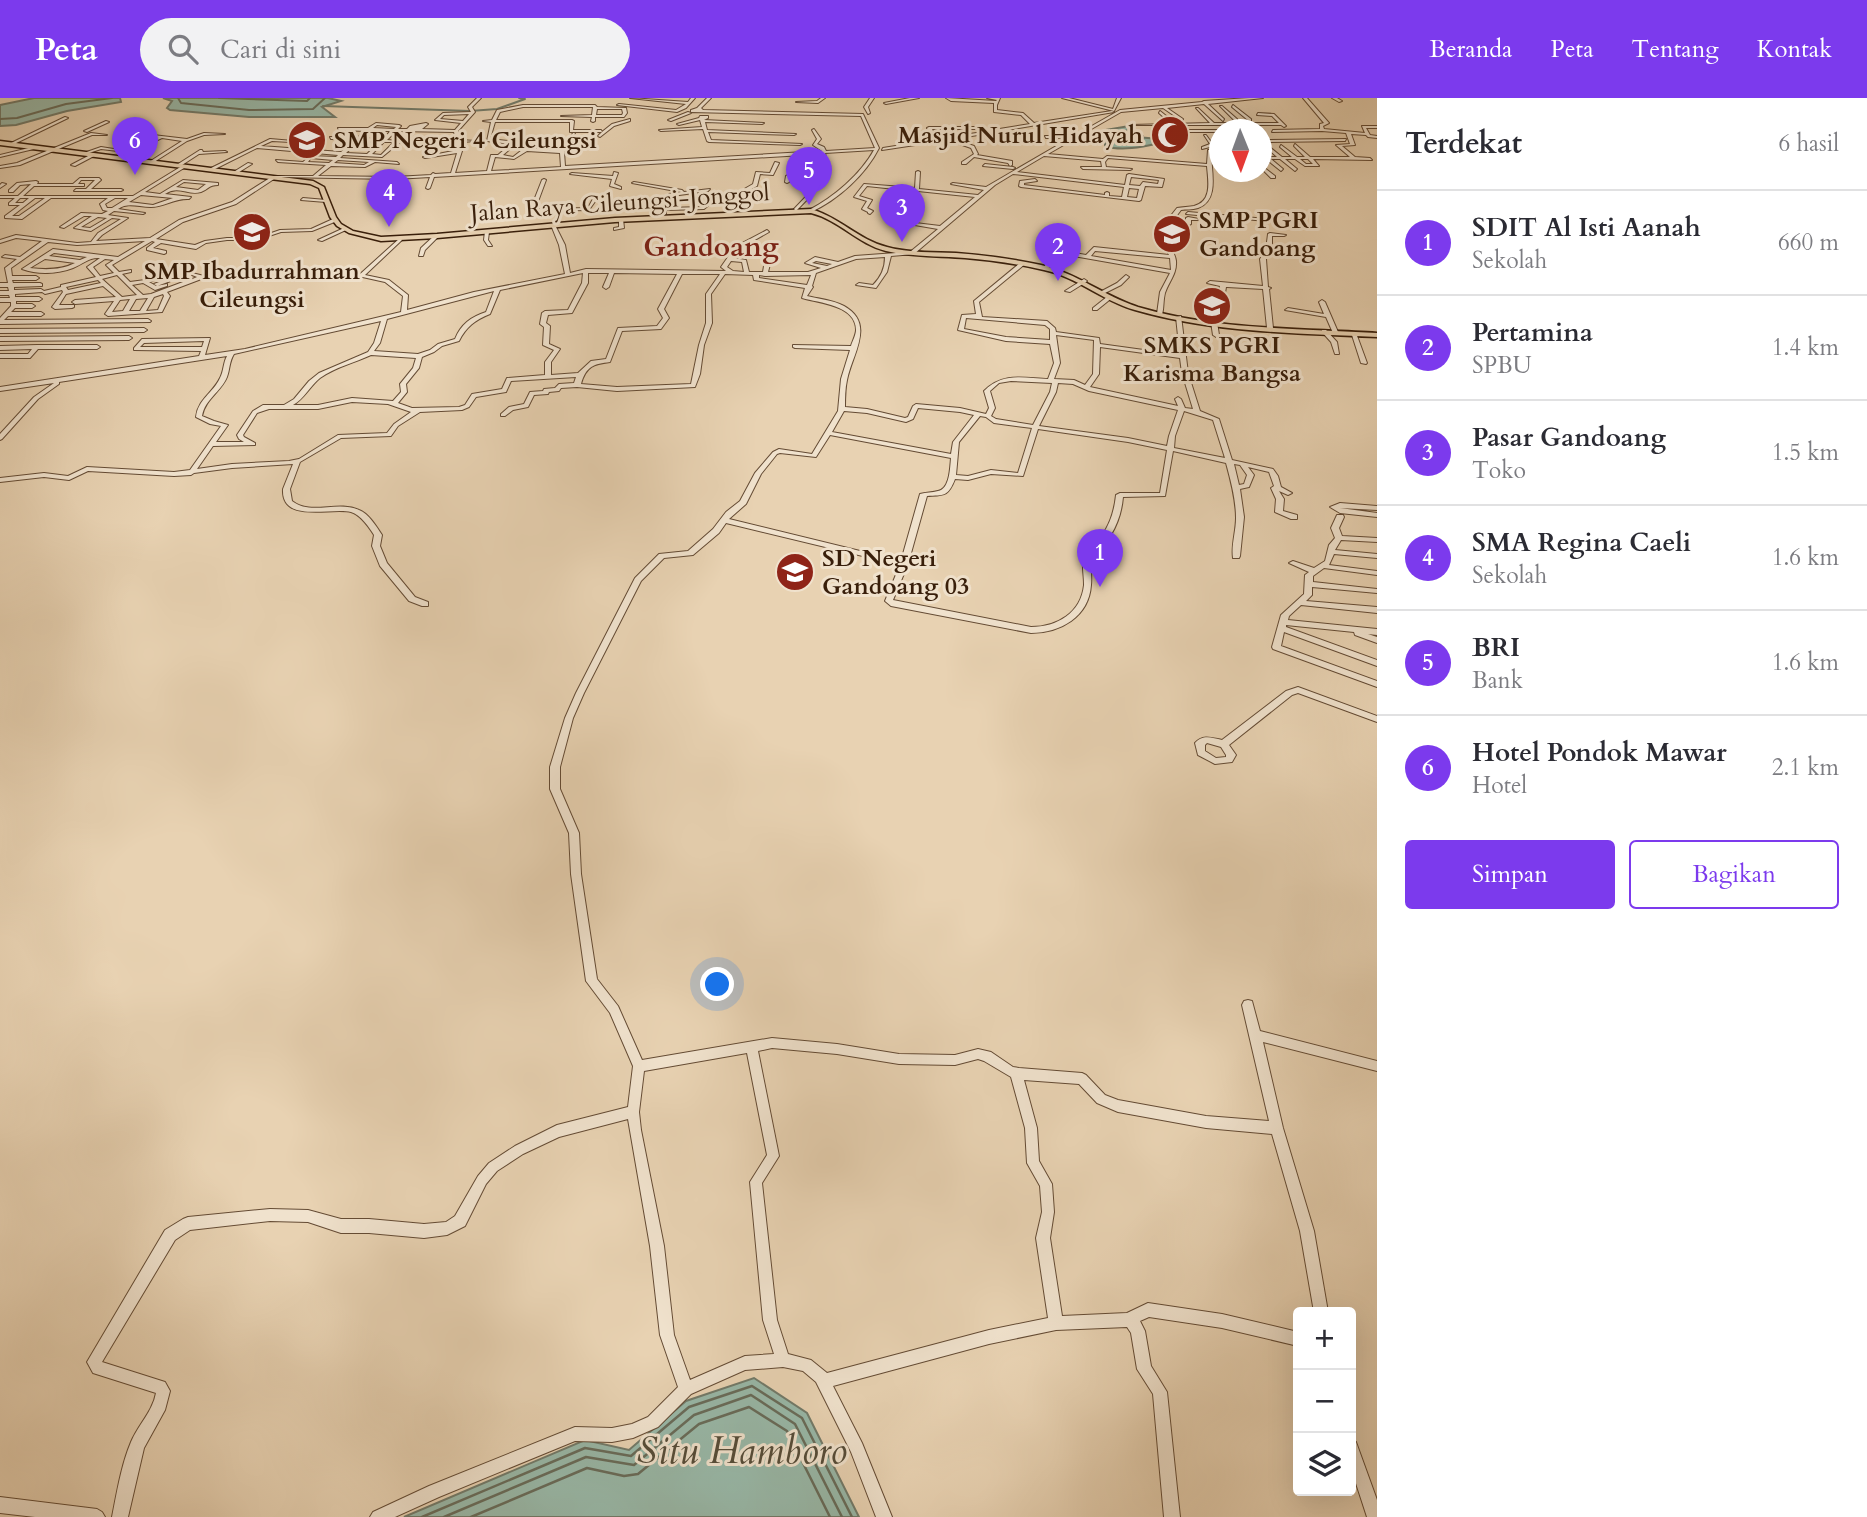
<!DOCTYPE html>
<html lang="id">
<head>
<meta charset="utf-8">
<style>
	body { margin:0; font-family:Cardo,serif; background:#f2f2f3; color:#2b2b33 }
	.controls { position:absolute; right:21px; bottom:21px; display:grid; overflow:hidden; border-radius:7px; box-shadow:0 7px 28px #0002 }
	.controls button { width:63px; height:63px; display:grid; place-items:center; padding:0; border:0; border-bottom:2px solid #e1e1e2; background:#fff; color:#2b2b33; font:35px sans-serif }
	.compass { position:absolute; left:1209px; top:21px; width:63px; height:63px; border-radius:50%; background:#fff; box-shadow:0 7px 28px #0002; rotate:179deg }
	.you { position:absolute; left:718px; top:887px; width:24px; height:24px; margin:-18px; border:5px solid #fff; border-radius:50%; background:#1a73e8; box-shadow:0 0 0 10px #1a73e833 }
	.badge { display:grid; place-items:center; width:46px; height:46px; border-radius:50%; background:#7c3aed; color:#fff; font-size:23px; font-weight:700 }
	.pin { position:absolute; translate:-50% -58px; filter:drop-shadow(0 2px 4px #0008) }
	.pin::after { content:''; position:absolute; top:37px; width:24px; height:21px; background:inherit; clip-path:polygon(0 0,100% 0,50% 100%) }
	.list { margin:0; padding:0; list-style:none }
	h2 { display:flex; justify-content:space-between; align-items:center; height:91px; margin:0; padding:0 28px; font-size:30px }
	h2 small { font-size:23px; font-weight:400; color:#7c7c81 }
	.list li { display:grid; grid-template-columns:46px 1fr auto; gap:21px; align-items:center; box-sizing:border-box; height:105px; padding:0 28px; border-top:2px solid #e1e1e2 }
	.list b { display:block; font-size:26px; white-space:nowrap }
	.list p { margin:0; font-size:23px; white-space:nowrap; color:#7c7c81 }
	.list em { font-size:23px; font-style:normal; color:#7c7c81 }
	.actions { display:flex; gap:14px; padding:21px 28px }
	.actions a { flex:1; padding:16px 0; border:2px solid #7c3aed; border-radius:7px; text-align:center; font-size:24px; color:#7c3aed }
	.actions .main { background:#7c3aed; color:#fff }
	.icon { flex:none; width:38px; height:38px; fill:none; stroke:currentColor; stroke-width:2; stroke-linecap:round; stroke-linejoin:round }
	.map { position:relative; flex:none; width:1377px; height:1419px; overflow:hidden }
	header { display:flex; align-items:center; gap:42px; box-sizing:border-box; height:98px; padding:0 35px; background:#7c3aed; color:#fff }
	header strong { font-size:33px }
	nav { display:flex; gap:38px; margin-inline-start:auto; font-size:24px }
	.search { width:490px; height:63px; background:#f2f2f3; display:flex; align-items:center; gap:18px; box-sizing:border-box; padding:0 24px; border-radius:38px; color:#7c7c81; font-size:26px }
	main { display:flex }
	aside { flex:1; background:#fff }
	.map>svg:first-child { display:block }
	.water { fill:#98b8a8; stroke:#727a69; stroke-width:2 }
	.lines { fill:none; stroke-linecap:round; stroke-linejoin:round }
	.shore-far1 { stroke:#686b59; stroke-width:2 }
	.shore { stroke:#686b59; stroke-width:2.5 }
	.stream { stroke:#727a69; stroke-width:2 }
	.minor-casing { stroke:#644b34; stroke-width:2 }
	.major-casing { stroke:#381e0a; stroke-width:3 }
	.minor { fill:#f0e2cd; fill-rule:evenodd }
	.major { fill:#e8d2b2; fill-rule:evenodd }
	.labels { text-anchor:middle; dominant-baseline:central; stroke-width:6; stroke-linejoin:round; paint-order:stroke }
	.far-poi-label { font-size:24px; font-weight:bold; fill:#381e0a; stroke:#f0e2cd; text-anchor:start }
	.far-street-label { font-size:24px; fill:#381e0a; stroke:#f0e2cd }
	.far-quarter-label { font-size:28px; font-weight:bold; fill:#7a1f14; stroke:#f0e2cd }
	.near-water-label { font-size:38px; font-style:italic; fill:#554c39; stroke:#f0e2cd }
</style>
</head>
<body>
<header>
<strong>Peta</strong>
<div class="search"><svg class="icon" aria-label="search" viewBox="0 0 24 24"><circle cx="10" cy="10" r="6"/><path d="M15 15l6 6"/></svg>Cari di sini</div>
<nav><a>Beranda</a><a>Peta</a><a>Tentang</a><a>Kontak</a></nav>
</header>
<main>
<div class="map">
<svg width="1377" height="1419" viewBox="0 0 1377 1419">
	<rect width="100%" height="100%" fill="#e8d2b2"/>
	<filter id="stains"><feTurbulence type="fractalNoise" baseFrequency=".00286" numOctaves="4"/><feColorMatrix values="0 0 0 0 .2 0 0 0 0 .09 0 0 0 0 .02 0 0 0 .5 -.17"/></filter>
	<radialGradient id="worn" r=".72"><stop offset=".6" stop-color="#630" stop-opacity="0"/><stop offset="1" stop-color="#630" stop-opacity=".3"/></radialGradient>
	<path class="water" d="M34 0H120L121 4 67 13 16 27 0 28V7Z
		M163 0H328L341 3 322 9 335 19H249L170 12 167 10 172 3Z
		M1129 28 1133 31 1121 34 1123 38 1173 42C1152 46 1126 55 1105 48V32Z
		M754 1280 807 1315 859 1419H404L585 1342 629 1352 686 1303Z"/>
	<g class="lines">
		<path class="shore-far1" d="M178 0 181 5 249 12 313 11 325 0
			M219 0 307 3 310 0
			M0 21 17 20 66 6 112 0"/>
		<path class="shore" d="M422 1419 585 1350 631 1358 689 1309 752 1288 802 1320 852 1419
			M444 1419 586 1359 634 1367 694 1317 751 1297 795 1326 842 1419
			M471 1419 587 1370 624 1378 638 1376 699 1326 749 1309 787 1333 830 1419"/>
		<path class="stream" d="M323 8 470 13 497 11 525 1 519 0"/>
		<defs>
			<path id="minor" d="M477 0H481L472 9 475 14 458 33 460 42 476 43 461 44 462 53 455 75 487 73 491 57H498L511 46 487 43 491 24 483 23 492 22 497 12 523 7H595L597 9 626 10 627 15 624 19H595V23L593 24 591 23 592 19 561 18 592 17 593 9H523L500 14 496 22H572L574 23 573 32H601L602 34 612 26 630 21V23L614 28 600 39 598 38 602 34H570V24H495L490 41 516 44 513 49 561 53 573 35H575L564 54 565 68 822 53 813 47 817 41 812 32 814 31 821 41 817 46 824 49 826 53 875 50 861 18 691 14V12L697 10 707 0H711L701 10 703 12 863 16 879 50C866 76 838 102 811 114L809 112C834 99 860 77 874 52L825 55 827 64 818 83 823 85 796 113 794 111 818 86 790 80 789 84 787 85 785 84 786 78 788 77 815 82 821 69 800 66 802 65 822 67 823 64 820 56 434 79 430 90 428 91 426 90 430 79 395 81 277 79 236 106 183 124 156 141 195 147 205 143 227 140H257L280 132 311 131 333 121H337V123L312 133 281 134 257 142H227L206 145 196 151 161 145 153 150 166 153V155L164 156 147 152V150L155 144 152 143 112 167 119 174 131 172V174L122 176 130 184 145 182 168 174V176L149 184 156 188 167 186V188L155 192 143 185 132 187 143 197 151 196 183 184 176 181 157 188 154 186 174 178 188 183 197 179 192 177V175L204 178V180L167 194 170 198 162 214 108 218 105 216 114 203 75 206 72 204 75 202 116 199 103 188 66 196 59 207H74V209L72 210 55 211 52 209 63 194 62 192 45 196 42 194 15 196V199H39L42 201 39 203H16V206H32L35 208 32 210H15L11 214H41L44 216 41 218H8L4 222 148 221 151 223 150 224 0 226V220L11 208V204H0V200H10L9 197H0V193H9L8 189H0V185H8L5 170 17 161 2 159 5 157 20 159 42 143 16 140 0 145V142L16 137 77 145 91 144 98 135 121 121 112 120 91 133 74 130 92 118H84L64 130 60 129 81 115 102 116 108 113 103 112 100 106 108 100H51L22 121 5 120V118L20 107H9V105L15 100H0V98H18L31 86 20 87 13 94H9V92L17 85 36 83 38 84 37 86H73L80 80H99L101 82 91 91H121L123 92 121 93H74L76 91H86L95 82H81L78 86H84V88H34L23 98H133L182 68 184 70 145 94 160 96 183 82 218 85V87C208 87 209 91 201 94 188 98 179 87 165 96L191 99 189 101C175 100 164 109 151 109 138 109 128 104 118 111L145 115 143 116 114 113 108 117 128 120 102 137 96 143 150 140 179 122 232 104 273 78H313L326 67 278 64 276 62 303 64 310 58 336 59 338 57 257 50 211 73 207 72 270 41 293 43 291 44 272 43 261 48 341 54 355 42 331 41 330 39 357 40 366 33 339 32 338 30H368L376 25 399 27 401 28 398 31H407L410 28 426 25 428 26 422 31 455 32 461 25 435 22 443 15 471 14 468 9ZM597 11H622L623 15 622 17H596ZM469 16 463 23 440 21 444 17ZM377 27 396 29 394 31 373 30ZM370 33H391L382 41 362 40ZM396 33 454 34 458 52 423 59 425 60 457 55 451 75 435 76 433 75 431 77 395 79 318 78 331 68 365 69 375 64 399 66 397 64 340 60 343 57 382 59 399 45 414 44 387 42ZM359 43 380 44 367 56 346 55ZM384 44H394L381 57 372 56ZM510 51 522 52 513 59 503 57ZM527 53 560 55 561 69 491 73 495 59 514 61ZM311 60 333 62 329 65 308 64ZM338 62 369 64 364 67 334 65ZM184 84 206 86 198 92 176 89ZM141 97 173 100 153 107 129 104ZM20 100H29L23 105H15ZM35 100H45L19 118H12ZM115 100H128L112 110H107L105 106ZM98 119 107 120 90 130 81 129ZM145 143 118 159 53 151 22 171C38 177 57 176 73 170 83 166 89 159 100 160L87 169 96 179 61 187V189L44 193 41 191 14 192V189L42 188V186L40 185H13L12 182H36L39 180 36 178H12L11 170 48 144 77 147ZM54 155 87 159 80 162 49 158ZM45 161 75 165C61 172 46 172 30 170ZM105 161 114 162 106 167 114 175 100 178 93 169ZM117 177 137 197 122 199 102 181ZM98 182 101 185 68 192 66 189ZM163 196 164 198 158 212 146 213 154 199ZM148 200 140 213H129L136 201ZM130 201 123 213 112 214 120 202Z
				M630 0 688 4 691 0H695L686 10 677 14 617 7 619 6 676 12 686 6Z
				M821 0H825L818 5 796 4 817 3Z
				M870 0H874L868 9 870 15 868 16 864 9Z
				M910 0H919L886 6 884 5Z
				M946 0 996 3 997 2 987 0H1000L997 7V12L1023 15 1034 25 1112 13 1114 14 954 41 974 48 978 56 977 57 1012 63V67L1010 68 1008 65 974 59 966 66H962V64L974 56 971 50 948 42 882 52 883 50 933 42 927 30 929 29H977L987 33 1030 26 1021 17 994 14V5L951 3ZM932 31H977L983 34 937 41Z
				M1062 0H1069L1113 11 1117 0H1121L1114 13Z
				M1249 0H1263L1208 6 1224 21 1223 23 1204 6 1167 10 1183 21 1182 23 1163 10 1121 14 1048 56 1103 61 1107 58 1207 66 1208 52H1220V54H1211C1211 73 1220 102 1198 110 1192 112 1186 111 1181 112L1172 124H1186V120L1188 119 1199 121 1197 122H1191V126L1189 127H1170C1161 145 1174 148 1176 163 1177 176 1169 183 1165 195 1163 202 1164 210 1162 217L1157 216 1160 194 1170 175 1068 157 1058 159 1048 171 1043 170C1058 152 1064 153 1086 157L1094 149 1169 157C1163 144 1158 141 1166 126L1165 125 1177 110C1183 109 1189 109 1194 108 1213 103 1208 82 1207 68L1108 60 1105 64 1106 69 1132 71 1130 72 1083 71 1081 69H1102L1101 63 1044 58 1017 74 1125 87 1127 77 1129 76 1164 81 1162 89 1145 88 1141 102 1139 103 1021 89 1019 88 1020 83 1035 81 1037 83 1024 85V87L1105 97V95L1107 94 1109 95V98L1122 99 1124 89 1013 76 995 87 914 156 891 158 887 174 876 190 856 187 859 185 873 187C881 179 885 170 885 159L856 161 816 175 812 188 813 189 807 198C819 201 833 202 844 208 876 226 852 256 847 282 845 291 845 300 845 309L867 311 905 320 908 319 913 308 916 306 960 310 986 316 989 310 984 293C1003 274 1023 280 1048 281L1054 265 1050 246 1006 243 958 232 962 217 976 216 974 203 1020 165 1025 166 979 204 982 219 1047 223 1055 230 1056 234 1099 240 1100 246 1180 257 1176 219 1181 218 1188 275 1200 313 1219 321 1232 362 1273 371 1278 378 1281 389 1292 395 1288 397 1279 393 1284 401 1283 413 1297 417V421H1291L1275 414 1276 401 1271 390 1274 388 1269 374 1248 369 1254 377 1249 389 1240 391 1244 419 1240 458 1239 460H1233C1231 447 1236 434 1236 420 1236 402 1231 383 1226 365L1173 353 1165 398 1123 399C1121 423 1110 444 1091 459 1090 468 1092 478 1091 487 1089 519 1060 535 1031 535L891 508 885 503 900 467 726 425 719 435 693 457 664 460 641 483 584 595 573 620 560 669V691L579 735 581 776 597 881 618 908 642 962 772 940 837 946 899 956 955 957 978 951 991 954 1013 969 1019 970 1082 975 1086 977 1105 997 1118 1002 1206 1018 1269 1023 1242 907 1244 903 1248 902 1252 903 1260 933 1377 963V973L1263 944 1283 1030 1314 1133 1328 1214H1314L1300 1133 1272 1036 1206 1030 1118 1014 1097 1005 1079 986 1024 982 1037 1030 1039 1063 1052 1086 1054 1114 1050 1140 1062 1218 1127 1215 1148 1205 1222 1216 1298 1234V1248L1222 1230 1149 1219 1140 1223 1145 1233 1151 1268 1167 1294 1180 1419H1164L1153 1296 1137 1271 1131 1235 1127 1229 1056 1232 989 1246 833 1288 862 1345 892 1419H876L851 1354 816 1284 803 1273 783 1269 745 1272 691 1296 658 1329 633 1340 612 1344 575 1343 439 1399 395 1419H370L373 1414 429 1388 575 1329 612 1330 632 1326 648 1319 678 1289 660 1237 650 1148 628 1021 559 1039 523 1056 497 1073 486 1086 465 1128 447 1137 424 1140 369 1135H341L308 1124 270 1123 190 1132 175 1142 102 1264 165 1284 170 1293 165 1312 144 1350 128 1419H112C117 1394 121 1368 131 1344 138 1327 153 1313 156 1295L93 1275 87 1264 165 1132 183 1121 188 1119 270 1111 308 1112 341 1121H369L424 1126 446 1124 455 1118 478 1078 489 1065 515 1048 557 1027 628 1009 633 968 610 915 586 883 571 776 569 735 550 691V669L565 620 576 595 635 480 659 456 688 453 713 431 726 414 740 403 755 375 773 354 779 351 812 356 838 313 841 281 850 252 795 250 793 249V247L851 248C852 244 856 237 856 232 856 207 819 205 802 200L805 190 754 182 753 177 725 176 711 196 712 225 704 247 700 276 695 289 617 293 577 289 561 290 559 293 549 294 548 296 534 297 528 309 513 312 505 318H501V316L509 309 524 306 530 294 543 293 544 291 555 290 559 286 574 285 576 279 511 283 506 294 476 299 469 309 462 312 420 314 398 328 391 338 341 340 300 364 290 391 292 403C311 418 337 402 359 412 369 416 376 428 382 437L380 448 387 465 415 499 428 504V508H422L409 503 380 468 372 448 374 437C369 429 361 417 351 414 331 409 281 426 283 391L293 366 232 370 194 375 191 377 174 378 88 373 69 382 44 379 0 384V380L44 375 68 378 87 369 174 374 190 372 221 328 210 326 196 319C198 301 213 295 220 280 224 273 223 265 227 258L59 284V286L38 301 2 341 0 342V336L34 299 54 285 0 293V289L199 258 201 253 134 252V250L142 241 210 240 205 257 245 251 401 214 403 198 385 184 358 178 400 140 402 142 365 177 389 182 408 197 407 212 474 194 565 176 559 147 551 127 553 126 555 127 565 147 570 175 586 171 726 173 721 169 735 149 767 132 769 134 739 151 733 160 746 162 749 174H763L765 162 768 160 771 162 768 174H808L821 170 805 165 815 159 838 164 855 158 910 154 938 131 909 126 907 124 940 128 975 99 918 93 908 103 906 102 914 93 867 88 859 98 872 102 867 110 873 113 870 116 868 115V114L862 111 867 103 854 99 864 86 915 90 916 74 918 73 920 74 919 91 978 97 984 92 951 86 953 85 986 89 1070 40H1046L1045 38H1074L1120 12 1202 4 1204 3ZM1131 79 1159 82 1158 86 1143 84 1140 88 1129 87ZM1129 90 1139 91 1137 100 1127 99ZM1095 153 1170 160 1171 172 1091 158ZM731 163 742 164 744 174 733 173 727 169ZM816 163 832 166 827 168 812 165ZM583 175 582 185 568 212 545 213 542 215 540 226 544 229 543 247 554 252 545 264V277L507 280 502 291 472 296 465 307 459 309 412 310 398 305 407 294 406 286 419 270 422 259 434 254 442 248 459 243C466 229 475 222 490 216L500 192ZM588 175H609L603 189 606 191 609 189 614 175 677 176 658 211 663 220 657 228 618 230 606 261 591 263 578 275 551 277V264L560 251 549 246 550 228 546 225 548 217 572 215 588 185ZM682 176H720L706 196V225L699 247 691 286 617 289 581 286C586 268 594 266 610 264L622 233 661 231 669 220 664 211ZM759 177 765 178 811 177 807 187 759 180ZM494 193 486 214C471 219 461 226 455 241L438 246 430 252 418 256 374 253 380 245 387 221ZM966 220 1045 227 1050 231V242L1006 239 964 231ZM381 223 374 245 368 254 319 275 309 283 294 301 284 307H263L253 313 237 337 239 341 244 344H216L228 327 214 323 202 318C205 301 221 294 227 279 230 271 229 264 234 256ZM1056 237 1094 242 1093 276 1085 287 1074 282 1054 281 1060 265ZM204 243 202 249H140L144 245ZM1100 249 1180 260 1182 275 1193 311 1185 310 1181 301 1178 299 1175 301 1178 308 1090 289 1099 276ZM371 257 416 260 413 270 400 286 401 294 393 303 352 300 318 307H293C304 301 310 288 320 280 335 269 354 265 371 257ZM1011 283 1052 285 1050 294 1033 327 996 321 991 318 995 310 990 293 999 285ZM1058 285 1073 286 1089 293 1178 312 1169 338 1167 348 1128 340 1039 328 1056 294ZM352 304 388 306 411 314 394 326 387 335 338 337 299 361 289 363 232 366 197 371 213 348 255 347V345L244 339 243 337 257 315 269 311H318ZM918 310 960 314 974 317 953 344 951 356 832 334 844 313 867 315 906 324 913 321ZM1184 313 1213 322 1225 360 1174 350 1175 338ZM980 318 986 319 994 325 1032 330 1018 375 991 372 968 378 956 377 959 344ZM1038 331 1128 344 1167 352 1160 395H1120L1116 397C1113 425 1103 440 1083 458 1082 468 1084 477 1084 487 1081 515 1057 529 1031 529L893 502 908 466 927 398C944 397 948 399 955 381L968 382 991 376 1023 378ZM830 337 951 360C950 370 950 391 938 393 932 395 926 394 920 396L901 463 729 421 746 406 761 376 777 356 780 355 816 359ZM1234 366 1240 367 1247 377 1244 386 1239 387ZM772 950 837 956 899 966 955 967 978 961 984 963 1011 979 1025 1030 1027 1065 1040 1088 1042 1114 1036 1140 1048 1220 989 1232 827 1275 811 1262 788 1256 777 1222 762 1085 779 1058 758 953ZM747 955 767 1057 750 1084 763 1222 774 1256 745 1258 690 1282 674 1237 664 1148 641 1032 639 1014 644 973Z
				M1303 0H1307L1329 25 1323 28 1324 31 1365 35 1362 28H1377V30H1366L1370 37 1377 38V40L1368 39 1366 37 1351 36 1355 47 1342 48 1355 59 1370 60 1372 62 1313 61 1319 68H1305L1295 61H1285L1297 71 1295 73 1280 61H1271L1283 71 1281 73 1266 61H1262V59L1265 57 1268 59H1277L1266 49 1267 47 1282 59H1292L1280 49 1281 47 1297 59H1305L1294 48 1295 46 1310 59H1350L1336 47 1350 46 1346 35 1322 33 1272 34 1273 32 1320 31V26L1324 25ZM1300 61H1308L1313 66H1306Z
				M1332 0H1337L1342 3 1339 4Z
				M1233 7 1251 21V23H1249L1232 9Z
				M1220 8H1222L1237 21V23H1235Z
				M1196 10H1198L1214 25H1279L1272 18 1257 17 1258 15 1274 16 1286 28 1284 29 1281 27H1131L1210 25Z
				M1160 13 1170 21V23H1168L1159 15Z
				M688 14 691 15 671 23 668 22Z
				M700 18H708V20L704 22 764 25 762 26 705 24 707 32 796 36 794 37 708 34 711 42 802 46 800 47 709 44 707 43 703 31 661 33 659 32 702 29 700 22 679 27 677 26 699 20Z
				M65 19 68 20 12 47 9 46Z
				M106 23 109 24 87 34 84 33Z
				M1159 32 1167 39V41H1165L1158 34Z
				M1176 32H1220V34H1175Z
				M91 35 107 37H92L20 67 0 70V68L17 65Z
				M136 35 187 41 204 35 225 36 204 37 187 43 151 66 149 64 182 43 162 40 132 54 131 52 157 40 135 37Z
				M1123 36 1141 37 1143 38 1141 39 1122 38Z
				M1204 37H1206L1214 48 1202 51V49L1210 46Z
				M1346 41 1345 43 1262 44V42Z
				M37 48 38 50 0 59V57Z
				M101 49 120 52 118 53 101 51 83 57 81 56Z
				M200 52H202L203 54 225 53 227 54 199 56 179 69 175 68Z
				M90 57 94 58 75 68 71 67Z
				M775 64 779 65 773 77 760 76 757 88 730 103 715 102 704 111 666 112V116H662L661 108 669 96 681 94 632 85 634 84 682 92 684 94 710 91 708 93 672 98 665 108 666 110 703 109 712 100 727 101 753 86 756 74 770 75Z
				M248 65 252 66 236 76 232 75Z
				M985 66 1013 69 1015 70 1013 71 983 68Z
				M1262 68 1275 78V80H1271L1262 71Z
				M614 74 618 75 614 86 621 89V91L610 88 612 81 570 76 572 75 613 78Z
				M1250 74H1254L1258 77 1254 78Z
				M544 81 546 82 536 109 538 111 588 110 595 97 599 98 589 112 535 113 531 110 542 82Z
				M2 85 6 86 0 90V87Z
				M303 100 326 102 328 103 326 104 301 102Z
				M1188 114 1267 121 1269 122 1267 123 1186 116Z
				M621 120 623 121 624 130 614 132V130L619 129V121Z
				M344 130 348 131 322 143 318 142Z
				M485 133 489 134 488 142 492 148H488L484 142Z
				M1270 135 1286 137 1284 138H1272V152L1266 161 1268 189 1271 190 1269 191 1273 230 1270 232 1267 230 1263 191 1227 189H1226L1225 195 1222 197 1219 195 1220 188 1207 185 1210 183 1263 188 1260 161 1266 152 1268 136Z
				M435 137 439 138 425 152 423 158H419L421 150Z
				M1126 177 1129 179 1121 187 1105 195 1100 194 1117 185Z
				M1084 181 1087 183 1086 184 1070 194 1065 193Z
				M1108 198 1113 199 1097 212H1093V210Z
				M1322 202 1325 204 1338 234 1337 235H1333L1326 219 1285 212 1288 210 1324 216 1319 204Z
				M1214 222 1217 224 1219 237 1216 239 1213 237 1211 224Z
				M0 231 144 230 147 232 144 234 0 235Z
				M1322 232H1326L1337 244 1339 256H1335L1331 244 1322 234Z
				M1351 234 1356 235 1367 265 1366 266 1361 265Z
				M0 239 129 238 132 240 129 242 0 243Z
				M37 247H97L100 249 97 251H38L30 260H0V256H28L32 251 0 252V248Z
				M1340 405 1377 408V412L1340 410 1377 415V419L1340 415 1330 409Z
				M1337 417H1343L1344 419 1339 430 1342 438 1377 440V444L1341 442 1335 452 1377 456V460L1334 456 1329 467 1377 473V477L1324 470 1313 478V484L1377 491V495L1312 489V497L1306 503 1377 509V515L1301 507 1289 518 1288 522 1377 531V537L1368 536 1377 539V545L1355 537 1354 534 1286 527V529L1377 562V568L1284 534 1281 548 1377 583V589L1273 551 1272 549 1281 517 1304 496 1305 477 1309 474 1289 465 1293 463 1314 470 1325 463 1329 447 1335 440 1331 430Z
				M1298 589 1377 618V624L1298 595 1292 597 1229 647 1236 657 1232 664 1215 666 1198 657 1195 645C1203 636 1212 640 1222 642L1286 593ZM1207 645 1221 649 1226 657V659L1216 660 1205 653V647Z
				M1351 1342 1356 1344 1377 1402V1419H1367L1351 1370Z
				M0 1399 97 1411 102 1414 105 1419H35L0 1415Z"/>
			<path id="major" d="M0 43 313 83 324 89 336 119 341 126 353 133 381 139 437 136 615 120 811 111C839 119 859 142 887 149 909 155 933 154 956 155 984 157 1013 161 1041 167 1077 175 1104 198 1138 209 1215 232 1298 230 1377 235V239C1296 235 1214 235 1135 212 1103 203 1077 179 1044 172 1018 166 991 162 965 160 939 158 912 159 886 153 858 146 839 122 811 115L615 124 437 140 381 143 349 135 337 128 330 119 319 90 310 86 0 47Z"/>
		</defs>
		<use href="#minor" class="minor-casing"/>
		<use href="#major" class="major-casing"/>
		<use href="#minor" class="minor"/>
		<use href="#major" class="major"/>
	</g>
	<defs>
		<symbol id="mosque-disc" viewBox="-11 -11 22 22"><circle r="9.5" fill="#8f2418" stroke="#f0e2cd"/><path d="M3.5-4.9A6 6 0 1 0 3.5 4.9A5 5 0 1 1 3.5-4.9Z" fill="#fff"/></symbol>
		<symbol id="school-disc" viewBox="-11 -11 22 22"><circle r="9.5" fill="#8f2418" stroke="#f0e2cd"/><path d="M0-5L7-2L0 1L-7-2ZM-4 1L0 2.5L4 1V4Q0 6-4 4Z" fill="#fff"/></symbol>
	</defs>
	<g fill-rule="evenodd">
		<use href="#mosque-disc" x="1148" y="15" width="44" height="44"/>
		<use href="#school-disc" x="285" y="20" width="44" height="44"/>
		<use href="#school-disc" x="230" y="112" width="44" height="44"/>
		<use href="#school-disc" x="1150" y="114" width="44" height="44"/>
		<use href="#school-disc" x="1190" y="186" width="44" height="44"/>
		<use href="#school-disc" x="773" y="452" width="44" height="44"/>
	</g>
	<g class="labels">
		<g class="far-poi-label">
			<text x="1143" y="37" text-anchor="end">Masjid Nurul Hidayah</text>
			<text x="334" y="42">SMP Negeri 4 Cileungsi</text>
			<text x="1199" y="122">SMP PGRI<tspan x="1199" dy="28">Gandoang</tspan></text>
			<text x="252" y="173" text-anchor="middle">SMP Ibadurrahman<tspan x="252" dy="28">Cileungsi</tspan></text>
			<text x="1212" y="247" text-anchor="middle">SMKS PGRI<tspan x="1212" dy="28">Karisma Bangsa</tspan></text>
			<text x="822" y="460">SD Negeri<tspan x="822" dy="28">Gandoang 03</tspan></text>
		</g>
		<g class="far-street-label">
			<text transform="translate(620 105) rotate(-4)">Jalan Raya Cileungsi-Jonggol</text>
		</g>
		<g class="far-quarter-label">
			<text x="711" y="149">Gandoang</text>
		</g>
		<g class="near-water-label">
			<text x="742" y="1353">Situ Hamboro</text>
		</g>
	</g>
	<rect width="100%" height="100%" filter="url(#stains)"/>
	<rect width="100%" height="100%" fill="url(#worn)"/>
</svg>
<div class="controls">
<button>+</button>
<button>−</button>
<button><svg class="icon" aria-label="layers" viewBox="0 0 24 24"><path d="M12 4l9 5-9 5-9-5zM3 14l9 5 9-5"/></svg></button>
</div>
<svg class="compass" viewBox="-18 -18 36 36"><path d="M0-13l5 13h-10z" fill="#e53935"/><path d="M0 13l5-13h-10z" fill="#7c7c81"/></svg>
<div class="you"></div>
<div class="pin badge" style="left:1100px;top:489px">1</div>
<div class="pin badge" style="left:1058px;top:183px">2</div>
<div class="pin badge" style="left:902px;top:144px">3</div>
<div class="pin badge" style="left:389px;top:129px">4</div>
<div class="pin badge" style="left:809px;top:107px">5</div>
<div class="pin badge" style="left:135px;top:77px">6</div>
</div>
<aside>
<h2>Terdekat<small>6 hasil</small></h2>
<ul class="list">
<li><span class="badge">1</span><div><b>SDIT Al Isti Aanah</b><p>Sekolah</p></div><em>660 m</em></li>
<li><span class="badge">2</span><div><b>Pertamina</b><p>SPBU</p></div><em>1.4 km</em></li>
<li><span class="badge">3</span><div><b>Pasar Gandoang</b><p>Toko</p></div><em>1.5 km</em></li>
<li><span class="badge">4</span><div><b>SMA Regina Caeli</b><p>Sekolah</p></div><em>1.6 km</em></li>
<li><span class="badge">5</span><div><b>BRI</b><p>Bank</p></div><em>1.6 km</em></li>
<li><span class="badge">6</span><div><b>Hotel Pondok Mawar</b><p>Hotel</p></div><em>2.1 km</em></li>
</ul>
<div class="actions"><a class="main">Simpan</a><a>Bagikan</a></div>
</aside>
</main>
</body>
</html>
